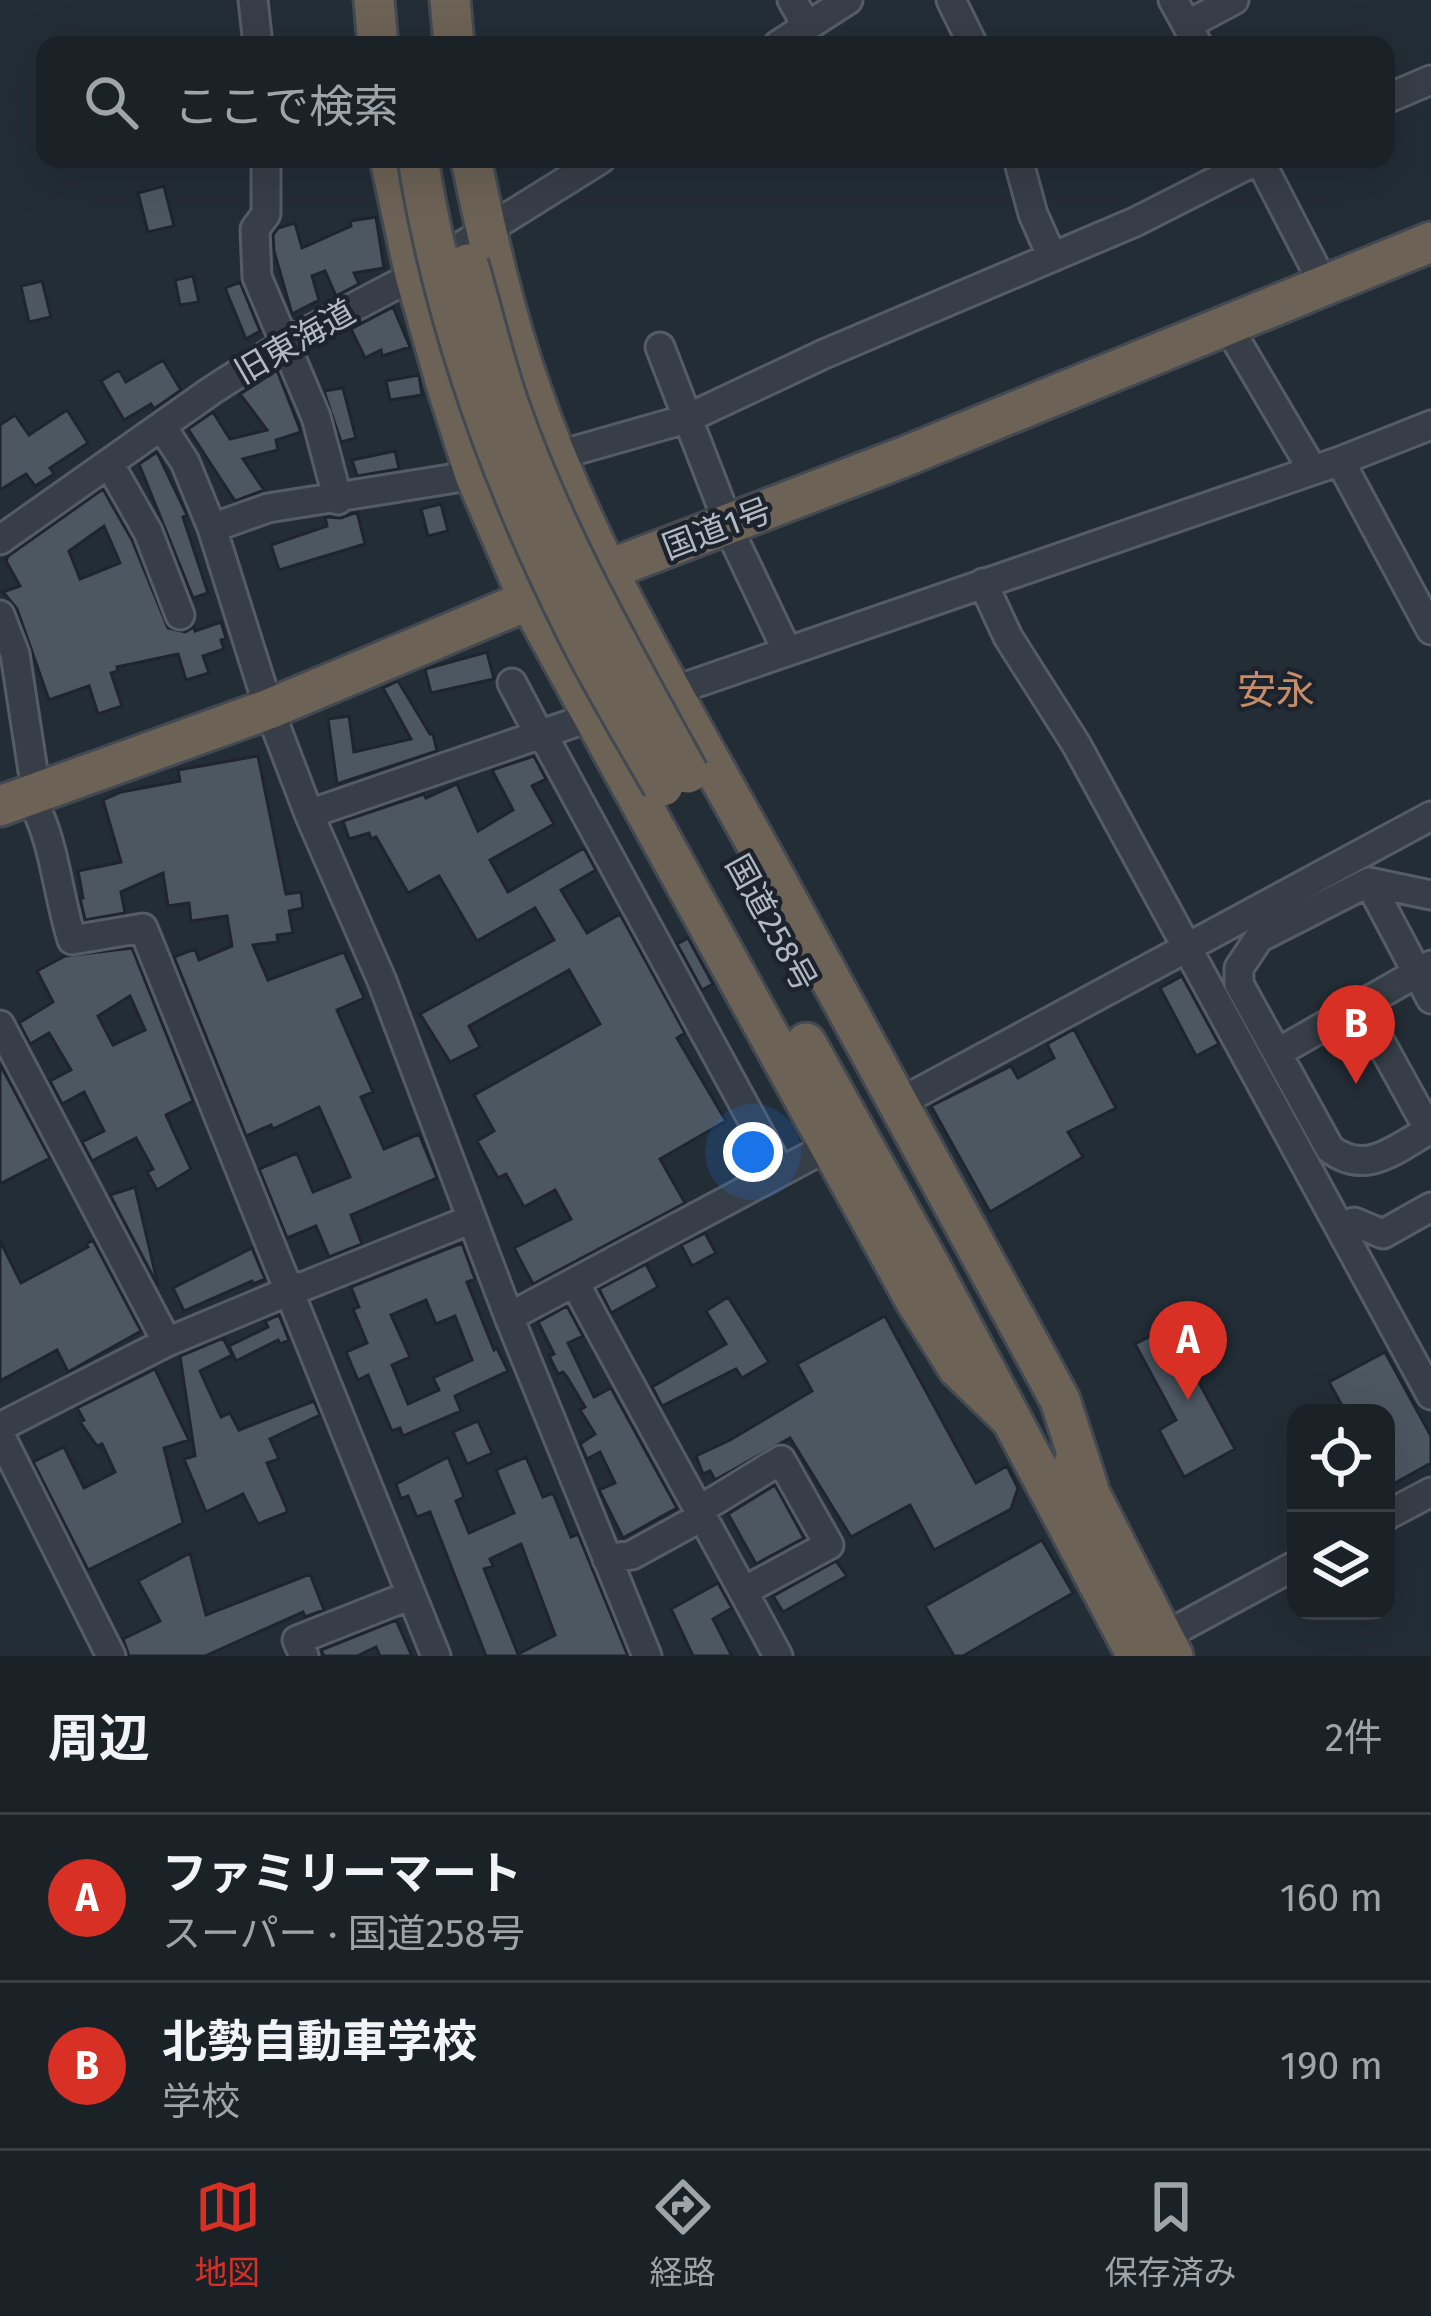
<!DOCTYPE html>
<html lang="ja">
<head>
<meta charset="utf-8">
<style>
	body { margin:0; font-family:"Fira Sans","Noto Sans JP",sans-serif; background:#232a30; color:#f1f3f6 }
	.controls { position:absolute; right:36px; bottom:36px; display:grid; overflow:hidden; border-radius:24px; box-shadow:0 12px 48px #0002 }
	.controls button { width:108px; height:108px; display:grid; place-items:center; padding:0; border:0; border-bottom:3px solid #383f45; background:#1a2228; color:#f1f3f6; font:60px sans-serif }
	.you { position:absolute; left:753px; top:1152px; width:42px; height:42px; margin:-30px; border:9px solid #fff; border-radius:50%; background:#1a73e8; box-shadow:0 0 0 18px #1a73e833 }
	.badge { display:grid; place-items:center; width:78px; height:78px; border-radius:50%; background:#d93025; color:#fff; font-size:39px; font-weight:700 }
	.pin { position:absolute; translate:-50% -99px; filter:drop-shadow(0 3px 6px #0008) }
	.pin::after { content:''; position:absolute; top:63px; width:42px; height:36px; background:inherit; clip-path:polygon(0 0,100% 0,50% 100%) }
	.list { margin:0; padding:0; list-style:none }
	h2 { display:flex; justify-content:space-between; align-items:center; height:156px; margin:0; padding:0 48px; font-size:51px }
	h2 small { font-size:39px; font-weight:400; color:#9fa4a8 }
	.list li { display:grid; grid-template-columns:78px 1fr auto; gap:36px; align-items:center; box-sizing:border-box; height:168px; padding:0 48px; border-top:3px solid #383f45 }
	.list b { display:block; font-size:45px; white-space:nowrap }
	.list p { margin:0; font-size:39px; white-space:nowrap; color:#9fa4a8 }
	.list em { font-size:39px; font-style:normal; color:#9fa4a8 }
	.icon { flex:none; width:66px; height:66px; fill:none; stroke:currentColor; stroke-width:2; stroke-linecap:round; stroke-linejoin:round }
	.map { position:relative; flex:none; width:1431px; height:1656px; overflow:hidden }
	.search { position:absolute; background:#1a2228; box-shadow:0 12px 48px #0002; left:36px; right:36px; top:36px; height:132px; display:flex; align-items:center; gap:30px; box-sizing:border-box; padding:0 42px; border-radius:24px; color:#9fa4a8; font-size:45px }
	.sheet { height:492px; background:#1a2228 }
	nav { display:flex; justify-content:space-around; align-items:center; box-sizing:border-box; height:168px; border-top:3px solid #383f45; background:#1a2228; font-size:33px; color:#9fa4a8 }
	nav a { display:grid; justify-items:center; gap:6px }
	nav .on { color:#d93025 }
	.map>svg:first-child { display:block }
	.building { fill:#4c5762; stroke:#1e252e; stroke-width:3; fill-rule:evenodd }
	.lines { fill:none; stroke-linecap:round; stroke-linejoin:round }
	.minor-casing { stroke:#555c65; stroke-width:33 }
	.highway-casing { stroke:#424952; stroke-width:45 }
	.minor { stroke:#373e47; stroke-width:27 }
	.highway { stroke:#6c6255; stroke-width:39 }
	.highway-bridge-casing { stroke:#424952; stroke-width:45; stroke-linecap:butt }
	.highway-bridge { stroke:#6c6255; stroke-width:39 }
	.labels { text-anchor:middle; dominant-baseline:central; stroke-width:9; stroke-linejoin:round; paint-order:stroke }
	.street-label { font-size:33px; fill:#b2b9c3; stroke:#1c232c }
	.quarter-label { font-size:39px; fill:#c78d69; stroke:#1c232c }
</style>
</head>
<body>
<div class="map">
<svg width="1431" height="1656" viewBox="0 0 1431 1656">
	<rect width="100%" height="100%" fill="#232d36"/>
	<path class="building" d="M164 186 174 226 148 232 138 193Z
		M376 217 384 268 354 273 359 284 336 296 325 271 312 276 319 300 292 314 274 251 273 235 278 228 295 223 302 248 351 226 350 221Z
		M193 276 199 302 180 305 175 280Z
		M42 281 51 317 29 322 21 286Z
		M240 282 260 331 246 339 225 288Z
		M393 307 410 347 382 356 381 350 365 358 351 329Z
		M163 360 181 390 154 409 151 404 124 420 101 381 119 370 126 382Z
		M277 370 301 432 276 440 278 450 243 459 264 490 235 501 188 429 213 412 230 439 267 430 240 394Z
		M419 375 422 395 390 400 386 381Z
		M343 388 356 438 341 442 324 391Z
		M67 410 88 443 50 468 54 474 35 486 26 474 0 490V425L15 415 29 435Z
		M395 451 399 469 357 476 352 460Z
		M157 452 187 515 183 517 208 593 193 598 139 464Z
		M103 489 132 540 168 628 185 632 194 627 195 631 221 622 226 638 221 640 224 649 203 656 209 673 186 680 178 654 117 667 118 671 111 673 122 706 98 714 89 686 49 700 17 609 3 592 20 586 6 561 8 556ZM104 526 120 563 80 579 69 551Z
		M441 504 448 531 428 536 421 509Z
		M357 512 365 544 279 570 271 545 327 526 325 517 341 518Z
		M487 652 494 679 431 693 425 669Z
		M398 681 430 734H433L437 751 337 784 328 719 349 716 354 752 411 739 383 688Z
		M258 756 286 894 301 892 303 908 289 911 293 933 277 935 278 942 253 945 268 980 344 952 364 998 337 1010 373 1092 361 1097 384 1149 419 1134 437 1178 351 1215 362 1244 329 1257 316 1226 287 1238 259 1169 297 1153 313 1192 350 1177 319 1107 273 1129 271 1125 246 1136 174 957 195 949 199 960 232 946 227 916 191 921 189 903 168 906 163 873 121 892 125 913 85 920 80 898H83L78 871 121 862 103 800 121 792 180 781 178 770Z
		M534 756 546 779 532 786 554 824 490 860 508 892 584 848 596 870 561 890 587 933 620 914 685 1033 677 1038 726 1121 660 1159 685 1203 533 1284 514 1248 571 1219 555 1190 524 1207 506 1174 498 1178 477 1141 494 1131 474 1095 600 1024 569 970 469 1026 480 1047 450 1062 420 1014 554 940 535 908 477 941 439 876 408 893 376 837 371 839 369 833 349 839 343 821 424 794 426 798 457 784 478 831 513 810 492 770Z
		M688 938 713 984 702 990 677 944Z
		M132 948 193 1101 166 1115 191 1169 157 1190 147 1172 153 1169 136 1138 92 1161 82 1142 104 1131 84 1092 62 1104 50 1081 71 1070 49 1033 30 1044 19 1023 53 1002 37 971 65 956ZM130 996 145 1030 113 1045 98 1016Z
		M1182 976 1219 1044 1196 1056 1160 988Z
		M1074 1029 1116 1108 1068 1132 1083 1157 990 1212 931 1106 1011 1066 1018 1078 1054 1058 1047 1044Z
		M0 1064 50 1158 0 1184Z
		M135 1187 158 1285V1286L110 1195Z
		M705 1233 716 1253 692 1266 681 1245Z
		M93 1240 141 1331 68 1372 57 1350 0 1381V1241L21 1283 88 1247 86 1244Z
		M462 1243 475 1279 467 1282 494 1350 497 1348 508 1371 455 1396 461 1411 403 1436 400 1428 392 1431 368 1375 358 1380 346 1352 367 1343 353 1309 359 1307 351 1287ZM426 1300 436 1324 455 1316 472 1360 433 1378 439 1390 408 1404 392 1365 410 1357 391 1315Z
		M252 1248 265 1279 253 1284 252 1281 184 1311 173 1288Z
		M646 1264 658 1287 611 1313 599 1289Z
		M728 1297 769 1362 742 1378 736 1369 662 1406 652 1387 726 1344 706 1311Z
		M567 1306 583 1336 568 1343 594 1397 611 1388 677 1508 623 1538 599 1490 615 1483 600 1452 587 1459 580 1444 595 1434 580 1410 585 1407 567 1377 563 1372 558 1374 549 1356 554 1354 538 1322Z
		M279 1315 289 1340 280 1344 278 1340 236 1361 229 1346 268 1327 265 1321Z
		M885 1316 976 1483 1007 1466 1018 1488 1011 1509 934 1550 910 1505 851 1537 790 1438 715 1480 710 1471 703 1474 696 1456 730 1440 812 1391 797 1364Z
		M1169 1327 1235 1449 1184 1477 1159 1430 1176 1420 1135 1344Z
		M223 1338 232 1355 200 1371 221 1417 230 1413 239 1430 314 1401 320 1415 270 1439 279 1459 267 1463 288 1512 258 1524 243 1494 206 1512 184 1459 195 1456 180 1356Z
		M1385 1352 1431 1436V1463L1386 1488V1413H1346L1329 1382Z
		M155 1369 189 1440 164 1448 183 1523 88 1570 33 1462 64 1447 84 1488 115 1472 102 1444 97 1446 80 1422 84 1420 77 1408Z
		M478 1421 492 1453 467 1464 453 1432Z
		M448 1457 464 1497 456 1501 469 1533 514 1513 496 1470 526 1457 543 1497 553 1493 571 1537 578 1534 628 1656H486L430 1512 417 1517 408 1496 401 1499 396 1484ZM521 1544 555 1635 518 1654 484 1569 493 1566 490 1559Z
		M775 1485 804 1538 756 1564 728 1514Z
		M1042 1540 1073 1593 963 1656H954L925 1606Z
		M190 1553 206 1615 310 1574 324 1610 305 1617 303 1612 205 1656H129L123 1639 160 1621 138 1581Z
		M836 1561 847 1576 783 1612 773 1596Z
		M718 1583 732 1608 713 1619 732 1656H693L671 1609Z
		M396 1620 412 1656H380L376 1647 357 1656H324L321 1650Z"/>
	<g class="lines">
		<defs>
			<path id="minor" d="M253 0 258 45
				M792 0 807 26
				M951 0 973 45
				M1173 0 1198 45
				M1187 25 1234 0
				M778 45 848 0
				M1386 99 1431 80
				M266 159V214L255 229 257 277 316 417 338 500
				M1018 159 1033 214 1052 257
				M1259 159 1324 285
				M1227 325 1312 469
				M660 347 737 546 787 651
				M162 427 185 462 212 528 269 709 309 814 382 981 509 1317 647 1656
				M556 456 686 419 824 354 1135 222 1259 159
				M1340 461 1431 630
				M110 465 148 532 180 615
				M212 528 268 508 475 475
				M0 540 211 391 287 342 415 275 601 159
				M983 583 1008 637 1076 744 1431 1395
				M0 615 15 654 33 771
				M512 683 540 736
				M673 691 1340 461 1431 425
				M543 735 780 1171
				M309 814 594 716
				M39 815C55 851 59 899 72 940L143 928 436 1656
				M1369 882 1431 999
				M1431 895 1369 882 1259 938 1239 968V984L1330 1149C1367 1177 1396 1148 1431 1129
				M1360 1005 1429 1130
				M0 1025 167 1342
				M1277 1053 1431 965
				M897 1104 1431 816
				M1341 1229 1354 1222 1383 1234 1431 1207
				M575 1283C642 1409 711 1530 778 1656
				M288 1285 302 1287 472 1219
				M509 1317 831 1145
				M0 1427 167 1342 282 1294 292 1295
				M0 1435 111 1656
				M701 1509 781 1460 829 1545 744 1591
				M1386 1516 1431 1492
				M607 1559 632 1555 703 1516
				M1163 1637 1296 1565
				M304 1656 297 1640 411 1595"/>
			<path id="highway" d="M374 0 378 45
				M450 0 454 45
				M390 159 415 275 446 384 475 475 529 600 915 1300 958 1368 1012 1420
				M471 159C487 236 504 313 530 387 588 558 687 716 773 874 868 1050 964 1225 1060 1400L1088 1487
				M0 806 269 709 529 600 901 458 1431 242
				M806 1043 929 1264 1137 1656
				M1074 1463 1173 1656"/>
		</defs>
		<use href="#minor" class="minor-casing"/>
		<use href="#highway" class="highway-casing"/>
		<use href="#minor" class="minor"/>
		<use href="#highway" class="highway"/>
		<defs>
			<path id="highway-bridge" d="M418 159C444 322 501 479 574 626 601 681 633 733 663 786
				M468 264C482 311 493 360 509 406 554 535 623 654 688 773"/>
		</defs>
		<use href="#highway-bridge" class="highway-bridge-casing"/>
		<use href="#highway-bridge" class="highway-bridge"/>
	</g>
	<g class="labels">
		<g class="street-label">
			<text transform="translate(295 342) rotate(-30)">旧東海道</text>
			<text transform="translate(717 529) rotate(-21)">国道1号</text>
			<text transform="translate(771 923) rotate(61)">国道258号</text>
		</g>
		<g class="quarter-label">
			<text x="1276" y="691">安永</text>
		</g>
	</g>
</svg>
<div class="controls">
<button><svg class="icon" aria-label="locate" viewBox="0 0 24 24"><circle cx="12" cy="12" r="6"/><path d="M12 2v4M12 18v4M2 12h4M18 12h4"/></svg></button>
<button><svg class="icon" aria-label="layers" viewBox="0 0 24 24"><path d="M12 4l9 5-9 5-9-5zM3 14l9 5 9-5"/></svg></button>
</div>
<div class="you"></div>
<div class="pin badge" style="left:1188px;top:1400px">A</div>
<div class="pin badge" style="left:1356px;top:1084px">B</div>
<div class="search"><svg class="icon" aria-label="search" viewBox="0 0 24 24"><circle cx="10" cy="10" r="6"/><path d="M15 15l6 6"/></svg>ここで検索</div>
</div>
<section class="sheet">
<h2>周辺<small>2件</small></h2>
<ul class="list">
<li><span class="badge">A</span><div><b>ファミリーマート</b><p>スーパー · 国道258号</p></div><em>160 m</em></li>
<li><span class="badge">B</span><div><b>北勢自動車学校</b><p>学校</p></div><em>190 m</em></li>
</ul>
</section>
<nav>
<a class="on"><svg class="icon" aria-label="map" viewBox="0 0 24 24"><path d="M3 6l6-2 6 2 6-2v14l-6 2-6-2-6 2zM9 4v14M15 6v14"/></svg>地図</a>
<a><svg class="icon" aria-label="directions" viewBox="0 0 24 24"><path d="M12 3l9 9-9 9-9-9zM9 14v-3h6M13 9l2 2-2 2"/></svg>経路</a>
<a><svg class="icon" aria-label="saved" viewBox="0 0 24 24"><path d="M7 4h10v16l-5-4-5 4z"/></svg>保存済み</a>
</nav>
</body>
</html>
